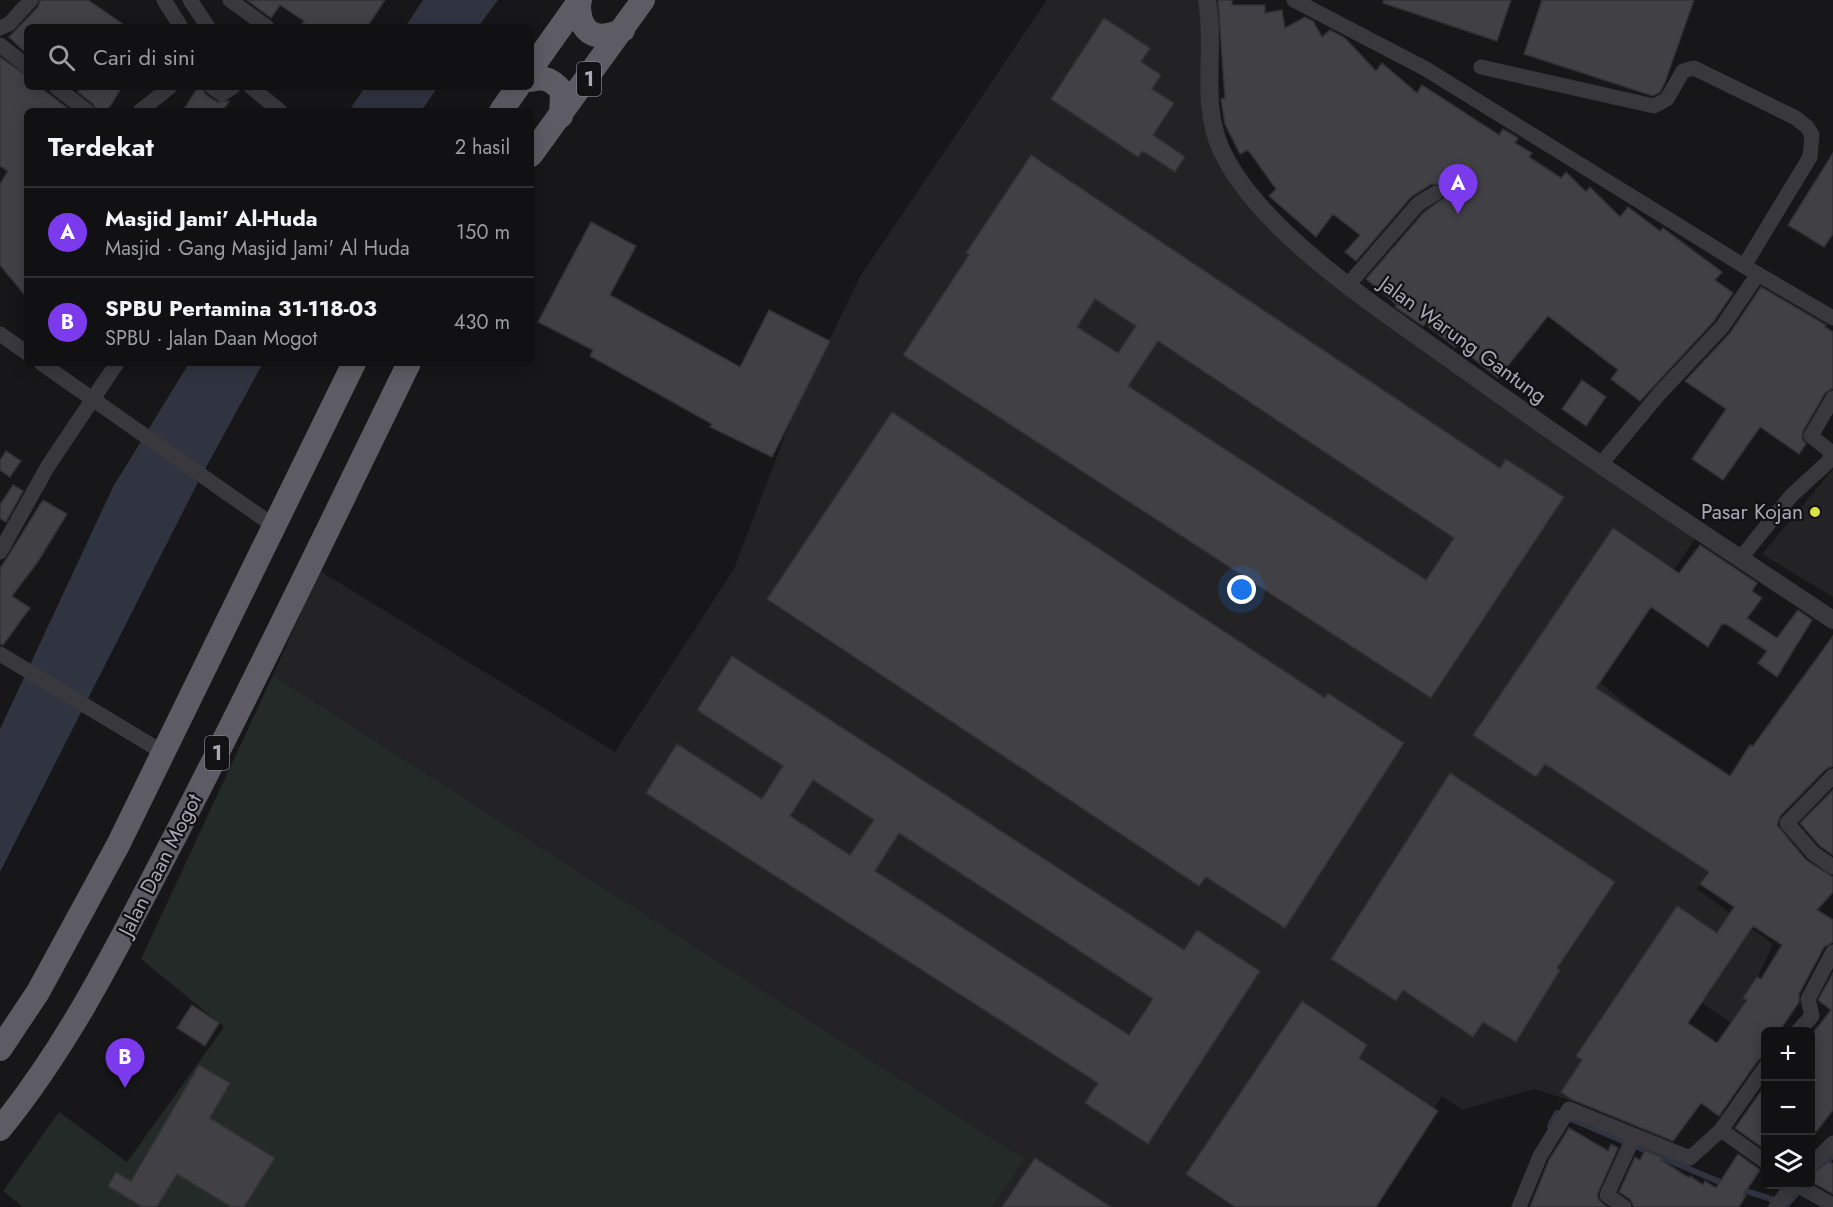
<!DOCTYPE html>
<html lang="id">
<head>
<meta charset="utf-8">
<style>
	body { margin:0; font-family:Jost,sans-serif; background:#1e1e20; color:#f1f3f6 }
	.controls { position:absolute; right:18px; bottom:18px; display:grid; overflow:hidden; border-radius:9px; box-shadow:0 3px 15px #0003 }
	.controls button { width:54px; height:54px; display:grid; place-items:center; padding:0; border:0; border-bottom:2px solid #303032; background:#111012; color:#f1f3f6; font:30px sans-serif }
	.you { position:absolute; left:1242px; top:590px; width:21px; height:21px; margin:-15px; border:4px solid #fff; border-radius:50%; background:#1a73e8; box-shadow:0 0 0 9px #1a73e833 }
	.badge { display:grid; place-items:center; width:39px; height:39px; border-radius:50%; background:#7c3aed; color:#fff; font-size:20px; font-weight:700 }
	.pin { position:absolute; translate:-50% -50px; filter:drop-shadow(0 2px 3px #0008) }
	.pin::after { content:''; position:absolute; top:32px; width:21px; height:18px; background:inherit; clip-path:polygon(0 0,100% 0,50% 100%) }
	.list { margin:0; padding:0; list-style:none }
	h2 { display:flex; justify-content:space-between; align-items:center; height:78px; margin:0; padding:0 24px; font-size:26px }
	h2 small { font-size:20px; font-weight:400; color:#9c9d9f }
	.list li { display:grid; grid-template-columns:39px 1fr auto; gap:18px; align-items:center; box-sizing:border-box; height:90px; padding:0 24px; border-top:2px solid #303032 }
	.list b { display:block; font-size:22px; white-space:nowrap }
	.list p { margin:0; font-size:20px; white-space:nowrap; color:#9c9d9f }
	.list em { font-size:20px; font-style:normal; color:#9c9d9f }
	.icon { flex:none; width:33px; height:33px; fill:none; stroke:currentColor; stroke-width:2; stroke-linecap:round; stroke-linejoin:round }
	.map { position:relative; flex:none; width:1833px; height:1207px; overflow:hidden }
	.search { position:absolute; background:#111012; box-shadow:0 3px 15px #0003; left:24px; top:24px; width:510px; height:66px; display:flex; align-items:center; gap:15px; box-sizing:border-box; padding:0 21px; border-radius:9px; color:#9c9d9f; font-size:22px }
	.panel { position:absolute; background:#111012; box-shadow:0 3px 15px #0003; left:24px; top:108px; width:510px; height:258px; border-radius:9px }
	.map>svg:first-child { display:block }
	.built { fill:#232225 }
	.green { fill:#232a27 }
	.water { fill:#303440 }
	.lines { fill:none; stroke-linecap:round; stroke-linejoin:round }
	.stream { stroke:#303440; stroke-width:6 }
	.building { fill:#414045; stroke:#323134; stroke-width:1.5; fill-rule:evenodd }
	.minor { stroke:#39383d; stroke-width:15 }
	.tertiary { stroke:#39383d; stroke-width:18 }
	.trunk { stroke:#5d5c64; stroke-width:24 }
	.poi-dot { fill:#dbe343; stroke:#121113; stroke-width:2 }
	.labels { text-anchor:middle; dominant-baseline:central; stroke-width:4.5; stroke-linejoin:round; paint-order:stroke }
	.shield { fill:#121113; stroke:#7d7b86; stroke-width:1.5 }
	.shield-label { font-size:20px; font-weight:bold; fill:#aba9b7 }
	.street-label { font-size:21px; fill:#aba9b7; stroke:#121113 }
	.poi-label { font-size:21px; fill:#aba9b7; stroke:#121113; text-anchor:end }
</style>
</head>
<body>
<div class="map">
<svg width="1833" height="1207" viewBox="0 0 1833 1207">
	<rect width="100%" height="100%" fill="#171618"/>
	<path class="built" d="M1047 0H1199L1207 78 1201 112 1260 212 1700 532 1597 680 1748 804 1697 889 1773 944 1748 998 1731 1023 1699 1001 1630 1119 1534 1089 1462 1110 1442 1096 1372 1207H993L1025 1159 273 675 320 571 615 752 734 569 794 412 861 275Z
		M1833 469V597L1762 554Z"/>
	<path class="green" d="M273 675 1025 1159 993 1207H23L3 1191 59 1112 127 1162 224 1027 141 959Z"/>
	<path class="water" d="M423 0H498L478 27H405Z
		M365 87H438L421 111H349Z
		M189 363H263L198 482 0 872V729L113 487Z"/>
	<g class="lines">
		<path class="stream" d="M1550 1126 1557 1113 1727 1185
			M1819 1170 1833 1155
			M1740 1189 1787 1204 1801 1189"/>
	</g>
	<path class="building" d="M40 0H88L127 27H27V54L9 37 38 7Z
		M247 0H385L367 27H300L304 21 280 5 271 18Z
		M1218 0H1232V5H1265V13L1282 10 1285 28 1305 17 1313 21 1322 37 1330 30 1345 38 1376 71 1382 63 1417 93 1422 85 1499 135 1503 129 1518 138 1515 143 1532 153 1529 157 1561 178 1566 172 1586 192 1590 187 1620 217 1628 207 1660 231 1663 228 1722 272 1715 280 1733 293 1714 321 1640 401 1611 379 1618 370 1548 316 1498 378 1456 345 1455 347 1425 324 1423 326 1395 307 1397 305 1366 279 1424 212 1444 198 1446 192 1441 185 1431 184 1411 197 1356 261 1345 252 1360 235 1333 214 1316 237 1269 196 1276 189 1248 150 1240 154 1225 124 1221 99 1225 98Z
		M1384 0H1511L1497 41 1383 3Z
		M1542 0H1694L1665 82 1660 92 1653 96 1524 54Z
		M1104 18 1150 48 1141 62 1161 75 1152 89 1174 103 1153 135 1185 157 1175 172 1143 151 1138 157 1051 99Z
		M0 57 27 76V87H40L71 111H27V298L0 265V184L8 171 0 166Z
		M81 87H122L107 111H97L93 104 78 92Z
		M198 87H202L206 95 217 102 229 101 223 111H183Z
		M1833 153V234L1824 247 1788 225Z
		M1031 155 1500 468 1506 459 1564 497 1431 698 903 355 969 255 966 253ZM1095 299 1136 326 1118 353 1077 327ZM1158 341 1454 538 1426 580 1128 386Z
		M591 222 636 246 610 295 740 367 769 310 830 341 772 457 710 427 712 424 590 356 593 350 538 322Z
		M1761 287 1826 325 1825 327 1833 332V388L1825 393 1803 431 1802 439 1806 444 1799 454 1760 427 1723 480 1692 459 1726 409 1685 381 1730 333Z
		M1582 380 1606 397 1586 426 1562 409Z
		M892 412 1325 698 1328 693 1404 743 1285 928 1206 877 1199 886 767 599Z
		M6 451 21 461 10 477 0 470V460Z
		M13 485 23 491 6 522 0 518V505Z
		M43 500 67 514 37 563 12 596 30 608 3 645 0 644V569Z
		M1613 528 1679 573 1700 545 1757 583 1752 591 1762 598 1747 618 1777 638 1798 610 1812 620 1777 677 1758 663 1767 651 1726 624H1722L1708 647 1651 607 1596 688 1730 776 1750 745 1753 746 1833 636V766L1826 769 1780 816 1777 825 1806 860 1833 877V892L1817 910 1833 920V942L1824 947 1799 994V1002L1779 1032H1766V1056L1758 1060 1719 1116 1701 1103 1673 1141 1573 1100 1561 1092 1582 1060 1576 1056 1677 906 1717 933 1734 907 1700 884 1709 872 1545 764 1536 777 1473 735ZM1753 926 1782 945 1761 979 1757 977 1743 998 1747 1000 1717 1043 1688 1023Z
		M732 656 1184 950 1197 930 1260 971 1148 1144 1085 1103 1098 1083 646 793 677 744 762 799 783 766 697 710ZM813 780 874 820 850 855 790 816ZM899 833 1153 999 1129 1035 875 871Z
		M1450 773 1615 882 1557 968 1560 970 1516 1042 1483 1022 1473 1037 1403 990 1396 1001 1331 959Z
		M1833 790V855L1820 846 1800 823Z
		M1833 973V1110L1810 1140V1037L1831 1010 1818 1000Z
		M1302 1001 1367 1045 1359 1058 1438 1111 1376 1207H1235L1186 1174Z
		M192 1005 219 1023 205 1046 177 1028Z
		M199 1065 230 1083 210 1118 275 1158 244 1207H231L177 1174 157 1207H142L108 1186 116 1172 131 1181Z
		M1766 1084V1150L1735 1128Z
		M1569 1128 1608 1151 1611 1144 1618 1148 1597 1195 1599 1200 1607 1207H1530L1549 1160Z
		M1645 1150 1662 1157 1661 1160 1689 1178 1690 1176 1703 1185 1705 1181 1716 1188 1738 1154 1760 1170 1744 1194 1746 1195 1739 1207H1634L1630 1199 1619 1192 1635 1157 1640 1160Z
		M1035 1158 1111 1207H1002Z
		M1829 1161 1833 1164V1194L1810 1181V1175Z"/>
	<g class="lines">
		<path class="minor" d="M164 0 181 27
			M190 0 208 27
			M230 0 267 27
			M1294 0 1426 69 1744 266 1833 318
			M0 28 9 24 31 0
			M0 45 27 66
			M1481 67 1654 106 1667 99 1683 71 1694 68 1796 118 1807 127 1812 135 1810 157 1744 266
			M56 87 87 111
			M212 87 222 94 233 87
			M251 87 280 111
			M140 111 170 87
			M1348 285 1418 204 1436 193
			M0 334 27 353
			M41 363 274 526
			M1601 464 1659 394 1722 327 1758 274
			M0 552 48 466 117 363
			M1740 559 1791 496 1830 460 1831 452 1811 436 1833 398
			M0 654 164 753
			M1833 776 1787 823 1813 853 1833 867
			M1797 1032 1812 1016 1808 999 1833 952
			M1721 1130 1766 1162
			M1810 1166 1833 1143
			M1795 1184 1833 1205
			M1519 1207 1540 1156 1569 1109 1690 1158 1721 1130 1766 1066
			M1624 1207 1607 1195 1634 1136
			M1776 1207 1793 1184"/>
		<path class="tertiary" d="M1207 0C1216 49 1200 100 1220 147 1256 229 1376 306 1447 357 1573 448 1703 534 1833 620"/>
		<path class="trunk" d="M579 0C578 33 594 43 623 30
			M531 69 580 0
			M531 80C545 76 552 80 562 91L561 116
			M501 111 518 87
			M531 155 643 0
			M0 1049 38 992 118 845 354 363
			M0 1129C71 1042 120 941 172 842 254 684 331 523 409 363"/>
	</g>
	<circle class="poi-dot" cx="1815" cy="512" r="6"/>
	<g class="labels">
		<g class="shield">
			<rect x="577" y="62" width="24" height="34" rx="4.5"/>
			<rect x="205" y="736" width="24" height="34" rx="4.5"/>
		</g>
		<g class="shield-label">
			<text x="589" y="79">1</text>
			<text x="217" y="753">1</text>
		</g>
		<g class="street-label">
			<text transform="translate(1463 340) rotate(36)">Jalan Warung Gantung</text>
			<text transform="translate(160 865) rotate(-63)">Jalan Daan Mogot</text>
		</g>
		<g class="poi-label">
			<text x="1803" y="512">Pasar Kojan</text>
		</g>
	</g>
</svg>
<div class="controls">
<button>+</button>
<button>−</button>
<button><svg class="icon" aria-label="layers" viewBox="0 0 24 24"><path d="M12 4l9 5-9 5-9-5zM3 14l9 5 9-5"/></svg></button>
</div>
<div class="you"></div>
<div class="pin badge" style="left:1458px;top:214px">A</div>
<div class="pin badge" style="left:125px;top:1088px">B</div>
<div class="search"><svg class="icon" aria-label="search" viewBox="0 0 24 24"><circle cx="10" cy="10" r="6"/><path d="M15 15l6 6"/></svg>Cari di sini</div>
<section class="panel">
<h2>Terdekat<small>2 hasil</small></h2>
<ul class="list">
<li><span class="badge">A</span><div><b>Masjid Jami' Al-Huda</b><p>Masjid · Gang Masjid Jami' Al Huda</p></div><em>150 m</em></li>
<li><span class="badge">B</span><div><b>SPBU Pertamina 31-118-03</b><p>SPBU · Jalan Daan Mogot</p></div><em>430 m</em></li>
</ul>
</section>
</div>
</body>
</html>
